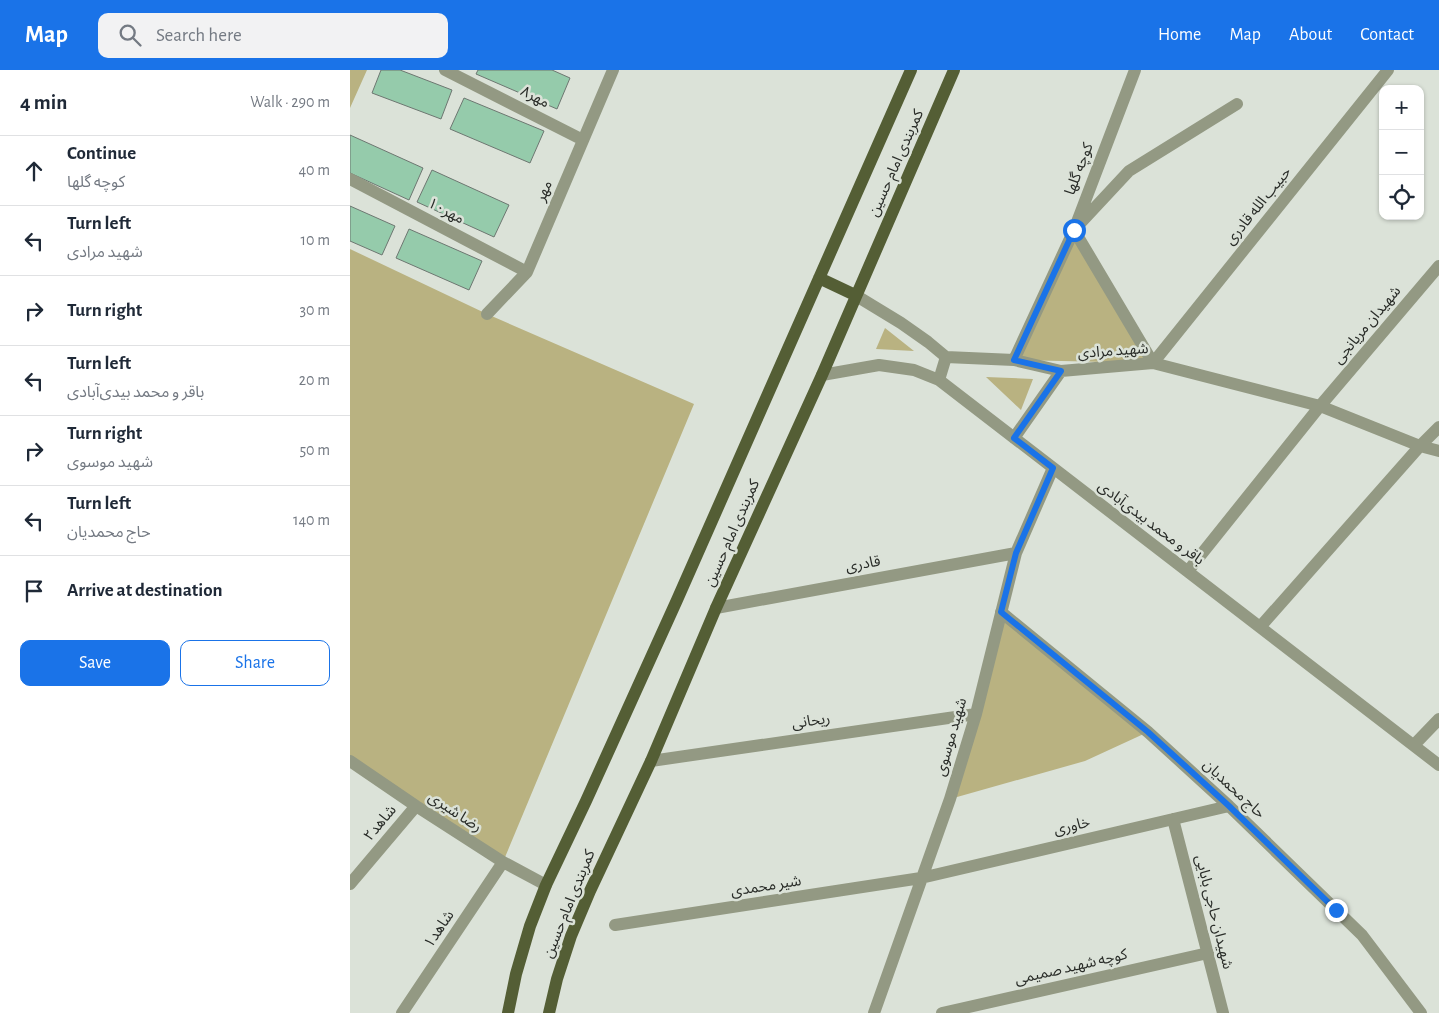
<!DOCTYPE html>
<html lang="en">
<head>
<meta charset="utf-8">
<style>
	body { margin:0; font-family:"Alegreya Sans","Noto Sans Arabic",sans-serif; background:#f2f2f3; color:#1f2937 }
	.controls { position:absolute; right:15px; top:15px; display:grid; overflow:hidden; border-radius:10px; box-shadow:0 1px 4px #0004 }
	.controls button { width:45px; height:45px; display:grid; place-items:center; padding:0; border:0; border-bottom:1px solid #e0e1e3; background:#fff; color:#1f2937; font:25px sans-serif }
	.stop { position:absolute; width:15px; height:15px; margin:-11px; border:4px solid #1a73e8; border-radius:50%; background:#fff }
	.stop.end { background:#1a73e8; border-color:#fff; box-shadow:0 1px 5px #0008 }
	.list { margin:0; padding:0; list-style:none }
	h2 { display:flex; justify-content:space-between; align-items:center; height:65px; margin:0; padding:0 20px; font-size:21px }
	h2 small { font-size:16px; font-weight:400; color:#747a83 }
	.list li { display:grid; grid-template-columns:32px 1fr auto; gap:15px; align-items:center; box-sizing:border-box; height:70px; padding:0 20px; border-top:1px solid #e0e1e3 }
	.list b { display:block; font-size:19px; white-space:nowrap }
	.list p { margin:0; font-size:16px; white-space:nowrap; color:#747a83 }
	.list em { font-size:16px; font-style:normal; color:#747a83 }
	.actions { display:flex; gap:10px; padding:15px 20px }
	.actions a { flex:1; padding:11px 0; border:1px solid #1a73e8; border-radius:10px; text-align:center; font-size:18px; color:#1a73e8 }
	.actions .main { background:#1a73e8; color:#fff }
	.icon { flex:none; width:28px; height:28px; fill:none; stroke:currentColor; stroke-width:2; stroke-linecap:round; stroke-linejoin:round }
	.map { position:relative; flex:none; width:1089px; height:943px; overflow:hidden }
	header { display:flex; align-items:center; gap:30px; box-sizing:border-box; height:70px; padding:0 25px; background:#1a73e8; color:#fff }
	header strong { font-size:24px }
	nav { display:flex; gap:28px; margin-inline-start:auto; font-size:18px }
	.search { width:350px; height:45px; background:#f2f2f3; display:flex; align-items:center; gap:12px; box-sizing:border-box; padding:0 18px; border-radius:10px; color:#747a83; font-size:19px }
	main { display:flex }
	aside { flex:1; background:#fff }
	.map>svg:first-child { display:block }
	.green { fill:#b9b281 }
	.building { fill:#95cbab; stroke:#6d7771 }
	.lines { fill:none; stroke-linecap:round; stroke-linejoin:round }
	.minor { stroke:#939983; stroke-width:12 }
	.major { stroke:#545e35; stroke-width:12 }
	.route { stroke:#1a73e8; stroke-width:6 }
	.labels { text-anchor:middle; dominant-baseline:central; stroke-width:5; stroke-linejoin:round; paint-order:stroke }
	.street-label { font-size:15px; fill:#292c28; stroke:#dbe2d8 }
</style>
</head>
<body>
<header>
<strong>Map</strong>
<div class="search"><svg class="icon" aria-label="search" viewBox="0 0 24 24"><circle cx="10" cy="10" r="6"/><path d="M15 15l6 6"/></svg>Search here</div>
<nav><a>Home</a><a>Map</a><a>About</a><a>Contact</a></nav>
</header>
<main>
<aside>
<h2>4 min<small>Walk · 290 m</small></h2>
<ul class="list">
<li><svg class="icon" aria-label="ahead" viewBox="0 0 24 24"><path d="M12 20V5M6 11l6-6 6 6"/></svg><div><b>Continue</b><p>کوچه گلها</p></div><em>40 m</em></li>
<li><svg class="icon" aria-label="left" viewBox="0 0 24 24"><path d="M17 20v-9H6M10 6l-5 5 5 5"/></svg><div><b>Turn left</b><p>شهید مرادی</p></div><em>10 m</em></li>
<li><svg class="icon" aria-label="right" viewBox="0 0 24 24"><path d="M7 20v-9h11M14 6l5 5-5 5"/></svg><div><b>Turn right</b></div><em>30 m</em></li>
<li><svg class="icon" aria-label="left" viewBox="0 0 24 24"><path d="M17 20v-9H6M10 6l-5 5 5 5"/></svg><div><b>Turn left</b><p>باقر و محمد بیدی‌آبادی</p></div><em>20 m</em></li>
<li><svg class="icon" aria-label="right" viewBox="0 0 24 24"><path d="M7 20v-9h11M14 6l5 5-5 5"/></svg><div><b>Turn right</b><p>شهید موسوی</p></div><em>50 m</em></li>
<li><svg class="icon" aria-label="left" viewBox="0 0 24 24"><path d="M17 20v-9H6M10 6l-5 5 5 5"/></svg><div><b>Turn left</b><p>حاج محمدیان</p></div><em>140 m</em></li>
<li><svg class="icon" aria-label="arrive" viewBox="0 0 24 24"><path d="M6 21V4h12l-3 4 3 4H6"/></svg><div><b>Arrive at destination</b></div></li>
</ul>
<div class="actions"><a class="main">Save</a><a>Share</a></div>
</aside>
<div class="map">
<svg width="1089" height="943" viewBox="0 0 1089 943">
	<rect width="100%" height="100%" fill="#dbe2d8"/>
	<path class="green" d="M0 0H17L0 38Z
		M724 160 803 293 664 290Z
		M0 179 137 244 344 334 153 792 0 691Z
		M535 258 564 281 526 279Z
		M636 307 683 309 671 340Z
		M651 542 798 662 735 691 600 729Z"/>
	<path class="building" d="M31 0H50L102 20 91 49 22 23Z
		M128 0H202L220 8 207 39 126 4Z
		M114 28 194 61 180 93 100 59Z
		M0 65 73 98 59 130 0 103Z
		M82 100 159 135 144 167 67 132Z
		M0 136 45 156 32 185 0 171Z
		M59 159 132 191 119 220 46 188Z"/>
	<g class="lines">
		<path class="minor" d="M95 0 233 70
			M887 34 779 101 724 160 803 293 1038 0
			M0 109 177 202
			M505 225 551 253 578 272 596 287 664 290 711 301 803 293 970 336 1070 376 1089 381
			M137 244 177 202 263 0
			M664 290 724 160 785 0
			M472 305 529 295 564 300 589 310 1089 695
			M589 310 596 287
			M664 368 711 301
			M838 501 970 336 1089 196
			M366 538 666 483
			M651 542 798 662 879 736 1012 865 1071 943
			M910 557 1070 376 1089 357
			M1064 675 1089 649
			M0 691 66 736 153 792 196 815
			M301 691 626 644
			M823 749 873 943
			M0 814 66 736
			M265 855 571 808 879 736
			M52 943 153 792
			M524 943 600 729 626 644 666 483 703 398
			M592 943 858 883"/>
		<path class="major" d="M469 208 505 225
			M158 943 166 904 180 856 196 815 236 731 327 530 561 0
			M199 943 207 909 221 866 240 821 301 691 366 538 472 305 604 0"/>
	</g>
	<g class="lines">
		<path class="route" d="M724 160 664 290 711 301 664 368 703 398 666 483 651 542 798 662 879 736 986 840"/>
	</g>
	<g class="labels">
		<g class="street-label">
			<text transform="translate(185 27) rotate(27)">مهر۸</text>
			<text transform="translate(546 93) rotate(-66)">کمربندی امام حسین</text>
			<text transform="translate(729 99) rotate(-69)">کوچه گلها</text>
			<text transform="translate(194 121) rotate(-67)">مهر</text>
			<text transform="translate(908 136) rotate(-51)">حبیب الله قادری</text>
			<text transform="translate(96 141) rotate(28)">مهر۱۰</text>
			<text transform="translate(1017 255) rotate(-50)">شهیدان مریانجی</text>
			<text transform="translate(763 281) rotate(-4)">شهید مرادی</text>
			<text transform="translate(801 453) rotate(37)">باقر و محمد بیدی‌آبادی</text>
			<text transform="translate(382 463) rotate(-66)">کمربندی امام حسین</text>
			<text transform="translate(513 494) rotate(-10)">قادری</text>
			<text transform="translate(461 651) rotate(-8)">ریحانی</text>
			<text transform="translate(601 667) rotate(-74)">شهید موسوی</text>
			<text transform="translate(884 719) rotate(43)">حاج محمدیان</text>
			<text transform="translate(105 742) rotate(33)">رضا شیری</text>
			<text transform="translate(30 753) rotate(-50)">شاهد۲</text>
			<text transform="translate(722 756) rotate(-13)">خاوری</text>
			<text transform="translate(416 816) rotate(-9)">شیر محمدی</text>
			<text transform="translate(219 834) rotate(-68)">کمربندی امام حسین</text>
			<text transform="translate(864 842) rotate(76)">شهیدان حاجی بابایی</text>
			<text transform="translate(89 859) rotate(-56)">شاهد۱</text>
			<text transform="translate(721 897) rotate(-13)">کوچه شهید صمیمی</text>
		</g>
	</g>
</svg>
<div class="controls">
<button>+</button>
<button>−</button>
<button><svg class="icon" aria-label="locate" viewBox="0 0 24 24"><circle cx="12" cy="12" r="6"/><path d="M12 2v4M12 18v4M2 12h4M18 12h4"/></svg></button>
</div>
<div class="stop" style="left:724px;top:160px"></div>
<div class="stop end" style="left:986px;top:840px"></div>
</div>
</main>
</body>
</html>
